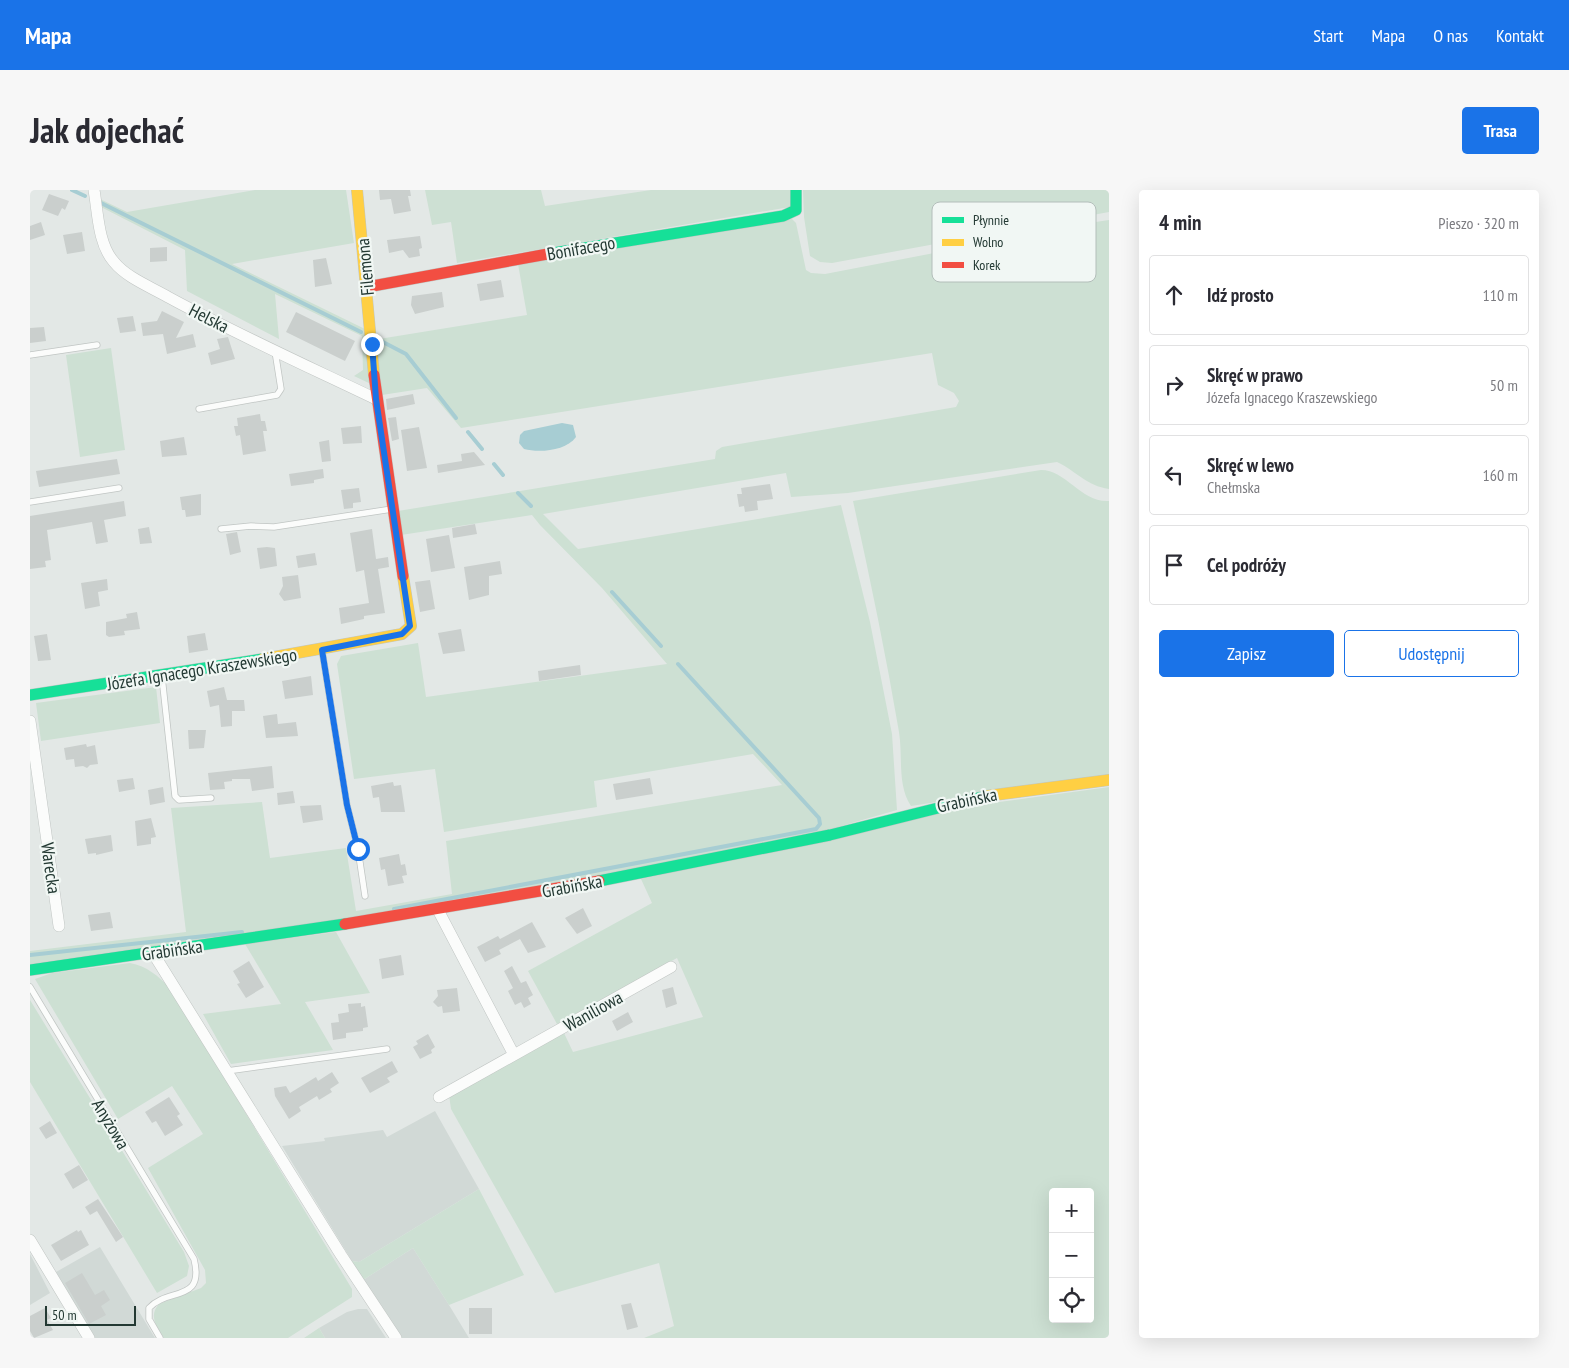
<!DOCTYPE html>
<html lang="pl">
<head>
<meta charset="utf-8">
<style>
	body { margin:0; font-family:"PT Sans Narrow",sans-serif; background:#f7f7f7; color:#2b2b33 }
	.controls { position:absolute; right:15px; bottom:15px; display:grid; overflow:hidden; border-radius:5px; box-shadow:0 5px 20px #0002 }
	.controls button { width:45px; height:45px; display:grid; place-items:center; padding:0; border:0; border-bottom:1px solid #e1e1e2; background:#fff; color:#2b2b33; font:25px sans-serif }
	.scale { position:absolute; left:15px; bottom:12px; width:91px; box-sizing:border-box; padding-left:5px; border:2px solid #233933; border-top:0; font-size:14px; line-height:18px; white-space:nowrap; color:#233933; -webkit-text-stroke:4px #f1f7f4; paint-order:stroke }
	.stop { position:absolute; width:15px; height:15px; margin:-11px; border:4px solid #1a73e8; border-radius:50%; background:#fff }
	.stop.end { background:#1a73e8; border-color:#fff; box-shadow:0 1px 5px #0008 }
	.list { margin:0; padding:0; list-style:none }
	h2 { display:flex; justify-content:space-between; align-items:center; height:65px; margin:0; padding:0 20px; font-size:21px }
	h2 small { font-size:16px; font-weight:400; color:#7c7c81 }
	.list li { display:grid; grid-template-columns:32px 1fr auto; gap:15px; align-items:center; box-sizing:border-box; height:80px; margin:0 10px 10px; padding:0 10px; border:1px solid #e1e1e2; border-radius:5px }
	.list b { display:block; font-size:19px; white-space:nowrap }
	.list p { margin:0; font-size:16px; white-space:nowrap; color:#7c7c81 }
	.list em { font-size:16px; font-style:normal; color:#7c7c81 }
	.actions { display:flex; gap:10px; padding:15px 20px }
	.actions a { flex:1; padding:11px 0; border:1px solid #1a73e8; border-radius:5px; text-align:center; font-size:18px; color:#1a73e8 }
	.actions .main { background:#1a73e8; color:#fff }
	.icon { flex:none; width:28px; height:28px; fill:none; stroke:currentColor; stroke-width:2; stroke-linecap:round; stroke-linejoin:round }
	.map { position:relative; flex:none; width:1079px; height:1148px; overflow:hidden; border-radius:5px }
	header { display:flex; align-items:center; gap:30px; box-sizing:border-box; height:70px; padding:0 25px; background:#1a73e8; color:#fff }
	header strong { font-size:24px }
	nav { display:flex; gap:28px; margin-inline-start:auto; font-size:18px }
	.intro { display:flex; align-items:center; justify-content:space-between; box-sizing:border-box; height:120px; padding:0 30px }
	h1 { margin:0; font-size:35px }
	.button { padding:12px 22px; border-radius:5px; background:#1a73e8; color:#fff; font-size:18px; font-weight:700 }
	main { display:flex; gap:30px; padding:0 30px }
	aside { flex:1; background:#fff; border-radius:5px; box-shadow:0 5px 20px #0002 }
	.map>svg:first-child { display:block }
	.built { fill:#d1d9d6 }
	.green { fill:#cde0d3; fill-rule:evenodd }
	.water { fill:#a7cdd3 }
	.lines { fill:none; stroke-linecap:round; stroke-linejoin:round }
	.stream { stroke:#a7cdd3; stroke-width:4 }
	.building { fill:#cacfcd }
	.lane-casing { stroke:#c0c5c3; stroke-width:7 }
	.street-casing { stroke:#c0c5c3; stroke-width:12 }
	.fast-casing { stroke:#c0c6c3; stroke-width:12 }
	.slow-casing { stroke:#c0c6c3; stroke-width:12 }
	.jam-casing { stroke:#c0c6c3; stroke-width:12 }
	.lane { stroke:#fbfcfb; stroke-width:5.5 }
	.street { stroke:#fbfcfb; stroke-width:11 }
	.fast { stroke:#16e098; stroke-width:11 }
	.slow { stroke:#ffcf43; stroke-width:11 }
	.jam { stroke:#f24e42; stroke-width:11 }
	.route { stroke:#1a73e8; stroke-width:6 }
	.labels { text-anchor:middle; dominant-baseline:central; stroke-width:4.5; stroke-linejoin:round; paint-order:stroke }
	.street-label { font-size:18px; fill:#233933; stroke:#f1f7f4 }
	.key { fill:#f1f7f4; stroke:#b3beba; stroke-width:1 }
	.key-label { font-size:14px; fill:#233933 }
</style>
</head>
<body>
<header>
<strong>Mapa</strong>
<nav><a>Start</a><a>Mapa</a><a>O nas</a><a>Kontakt</a></nav>
</header>
<div class="intro"><h1>Jak dojechać</h1><a class="button">Trasa</a></div>
<main>
<div class="map">
<svg width="1079" height="1148" viewBox="0 0 1079 1148">
	<rect width="100%" height="100%" fill="#e3e8e6"/>
	<path class="built" d="M405 921 449 999 329 1072 322 1071 252 956 295 951 294 948 353 940 357 947Z
		M70 1057 125 1148H64L26 1082Z
		M383 1058 419 1115 439 1148H369L333 1090Z
		M0 1064 20 1103 0 1115Z
		M328 1119H337L356 1148H295L289 1138 317 1122Z"/>
	<path class="green" d="M225 0H316L324 53 202 74 335 139 343 195 324 186 333 180 332 146 245 104 249 149 157 101 155 60 71 17 70 9 97 22Z
		M395 0H511L515 16 621 0H763L760 17 427 73 421 32 402 35Z
		M773 0H1079V22L802 73 790 72 780 66 774 27Z
		M762 29 766 33 776 80 781 83 795 84 977 49 1012 40 1079 30V299C1057 296 1046 281 1027 272L818 303 761 307 756 283 513 324 548 359 811 315 840 432 862 544 867 620 794 641 436 711 0 774V761L156 742 141 618 232 612 240 668 316 658 326 721 422 704 416 651 752 595 723 564 564 591 567 617 414 642 405 579 324 589 307 474 311 466 388 453 396 507 637 474 572 398 510 335 502 325 371 345 368 321 685 269 686 261 692 257 926 217 929 211 924 203 908 195 902 163 431 238 397 198 352 205 346 153 349 154V149L497 125 488 74Z
		M81 158 95 260 50 267 36 165Z
		M1011 280C1036 280 1052 313 1079 311V585L881 616C867 595 873 567 869 542 856 465 840 388 823 311Z
		M126 497 130 533 11 551 6 513Z
		M1079 597V1148H614L644 1136 629 1073 525 1103 421 919 419 905 534 843 543 862 673 827 647 768 527 834 498 781 622 713 611 689 947 615ZM1023 1002H1060V1129H1023Z
		M306 742 340 803 275 812 303 860 201 874 173 824 251 814 215 754Z
		M100 773C117 776 128 786 140 798L322 1099V1107L258 1148H134C127 1137 118 1126 129 1114L171 1098 176 1093 175 1080 118 978 173 944 142 896 88 929 5 789 22 783Z
		M0 810 154 1062 159 1076 157 1086 127 1103 0 892Z
		M449 999 494 1085 419 1115 383 1058 333 1090 322 1071 329 1072Z
		M289 1138 295 1148H274Z"/>
	<path class="water" d="M532 233 543 235 546 247C536 261 509 263 494 259L489 253 490 245 494 241Z"/>
	<g class="lines">
		<path class="stream" d="M42 0 55 6
			M71 13 331 142
			M351 151 376 164 426 228
			M438 242 452 259
			M464 274 473 285
			M488 303 501 316
			M582 402 631 456
			M364 719 786 639 790 634 789 628 648 474
			M0 765 212 742"/>
	</g>
	<path class="building" d="M349 0H380L381 6H378L381 21 364 24 361 9 350 10Z
		M19 4 39 11 35 20 32 18 28 26 12 20Z
		M11 32 15 45 0 50V36Z
		M52 42 55 61 37 64 33 45Z
		M390 46 392 58 389 59 390 66 379 68 373 60 359 63 357 50Z
		M137 57V71L120 72V58Z
		M296 68 302 94 285 97 283 70Z
		M471 90 474 107 450 111 447 94Z
		M412 102 414 117 385 124 381 115 382 106Z
		M132 121 154 132 146 148 163 144 166 157 137 164 133 144 113 146 111 133 127 131Z
		M266 122 325 151 315 171 256 142Z
		M103 126 106 141 90 143 87 128Z
		M14 137 16 151 0 153V138Z
		M198 147 205 169 181 175 178 163 190 159 187 149Z
		M383 204 385 214 357 220 356 209Z
		M230 224 231 231H235L237 241H233L236 261 213 265 210 245 206 246 204 236H208L207 228Z
		M366 227 369 249 362 251 358 228Z
		M331 236 332 253 313 254 311 238Z
		M389 237 397 278 377 281 371 240Z
		M154 247 157 265 132 267 130 251Z
		M299 250 301 271 292 272 289 252Z
		M444 262 455 275 408 283 407 275 432 271 431 264Z
		M87 269 90 284 9 297 6 281Z
		M293 279 294 288 284 290V293L261 296 259 284Z
		M740 294 743 309 727 311 728 320 715 322 714 316 709 317 707 304H712L711 298Z
		M329 298 331 312 323 313V318L314 319 311 300Z
		M171 304V325L156 327 155 320H152L150 307Z
		M94 311 96 326 74 330 78 352 66 354 62 332 17 340 21 370 15 371 16 377 0 379V326Z
		M445 334 447 344 423 348 422 338Z
		M119 337 122 353 110 354 108 339Z
		M342 339 346 369 358 367 359 377 348 379 355 423 334 426V429L311 434 309 418 339 413 334 380 326 382 320 343Z
		M207 342 211 362 200 365 196 344Z
		M419 345 425 378 401 382 396 349Z
		M237 357 245 358 247 376 230 379 227 358Z
		M285 363 287 375 268 378 266 366Z
		M470 371 472 384 459 386V405L439 410 434 377Z
		M268 385 271 408 254 411 249 404 253 396 252 387Z
		M77 389 78 400 68 402 70 416 55 419 51 393Z
		M400 390 405 419 390 422 385 392Z
		M107 422 110 439 94 441 95 445 79 447 76 445V432L97 428 96 424Z
		M431 439 435 461 413 464 408 443Z
		M175 443 178 460 159 463 157 446Z
		M17 444 21 470 8 471 4 446Z
		M550 475 551 485 509 491 508 481Z
		M281 486 283 505 255 509 252 491Z
		M194 497 197 510H214L215 521H202V536L191 537 189 515 180 517 177 501Z
		M247 524 248 534 266 532 268 546 236 548 233 526Z
		M158 540H176L174 558 159 559Z
		M56 554 57 557 65 555 68 574 60 575 57 578 53 576 45 577 44 569 36 570 34 558Z
		M242 576 244 598 222 601 220 589H202V591L194 592 195 599 180 600 178 583Z
		M103 588 105 599 89 602 87 590Z
		M620 588 623 604 586 610 583 594Z
		M363 592 364 596 371 595 375 622H351L349 607 343 608 341 596Z
		M133 597 135 612 120 615 118 600Z
		M263 601 265 613 248 615 247 603Z
		M291 615 293 630 273 633 270 616Z
		M121 628 126 647 121 648V654L107 656 105 631Z
		M81 645 83 661 66 665V663L58 664 55 649Z
		M369 664 371 675 375 674 377 685 372 686 374 693 358 696 355 679 351 680 349 668Z
		M553 718 562 736 547 744 535 728Z
		M80 722 83 738 61 741 58 725Z
		M502 732 516 757 498 763 490 749 469 760 471 764 455 772 447 757 468 746 470 749Z
		M371 765 374 785 352 789 349 769Z
		M219 771 234 797 216 808 207 794 210 793 203 781Z
		M482 776 491 793 496 791 503 805 498 808 501 814 494 818 491 812 485 815 478 801 483 798 474 781Z
		M643 797 647 814 636 818 632 800Z
		M427 798 430 821 413 823 412 816 408 817 403 812 408 806 407 800Z
		M331 813V817L335 816 338 837 333 838V841L316 843V848L303 850 301 833 309 832 308 824 319 822 318 814Z
		M598 822 603 832 587 841 582 831Z
		M398 844 405 857 401 860 402 863 390 869 383 857 388 854 386 851Z
		M362 871 368 882 357 888 360 892 340 903 331 888Z
		M302 882 309 893 300 899 302 902 289 910 287 906 269 917 271 921 259 929 245 906 244 898 256 896 260 903 286 887 288 891Z
		M139 907 150 924 147 926 153 935 135 946 126 931 122 933 115 922Z
		M20 931 27 943 16 949 9 938Z
		M49 975 58 990 43 999 34 984Z
		M68 1009 93 1047 86 1052 67 1021 60 1025 55 1017Z
		M47 1040 48 1042 51 1040 59 1055 31 1071 21 1055Z
		M52 1083 65 1105 74 1100 80 1110 71 1116 76 1125 59 1134 35 1093Z
		M601 1113 608 1137 597 1140 591 1115Z
		M15 1118 21 1128 17 1130 23 1140 4 1148 0 1141V1126Z
		M439 1118H462V1144H439Z"/>
	<g class="lines">
		<defs>
			<path id="lane" d="M0 165 67 155
				M169 219 247 205 251 199 245 161
				M0 312 89 298
				M191 339 221 336 244 337 362 319
				M292 460 317 615 328 659 335 706
				M132 487 145 606 149 610 181 608
				M0 797 164 1069C175 1113 138 1097 119 1118V1129L130 1148
				M197 881 357 859"/>
			<path id="street" d="M64 0C68 23 68 54 84 72 97 88 121 97 138 107 206 144 277 176 346 209
				M0 531 29 736
				M408 720 484 865
				M123 763 311 1065 366 1148
				M409 907 641 777
				M0 1050 59 1148"/>
			<path id="fast" d="M523 63 753 26 766 20V0
				M0 505 233 469
				M569 691 800 645 956 606
				M0 780 315 734"/>
			<path id="slow" d="M327 0 344 185
				M233 469 372 444 381 436 373 386
				M956 606 1079 590"/>
			<path id="jam" d="M337 97 523 63
				M344 185 373 386
				M315 734 569 691"/>
		</defs>
		<use href="#lane" class="lane-casing"/>
		<use href="#street" class="street-casing"/>
		<use href="#fast" class="fast-casing"/>
		<use href="#slow" class="slow-casing"/>
		<use href="#jam" class="jam-casing"/>
		<use href="#lane" class="lane"/>
		<use href="#street" class="street"/>
		<use href="#fast" class="fast"/>
		<use href="#slow" class="slow"/>
		<use href="#jam" class="jam"/>
	</g>
	<g class="lines">
		<path class="route" d="M328 659 317 615 292 460 372 444 380 436 346 209 342 154"/>
	</g>
	<g class="labels">
		<g class="street-label">
			<text transform="translate(551 58) rotate(-10)">Bonifacego</text>
			<text transform="translate(335 77) rotate(-95)">Filemona</text>
			<text transform="translate(179 128) rotate(27)">Helska</text>
			<text transform="translate(172 479) rotate(-9)">Józefa Ignacego Kraszewskiego</text>
			<text transform="translate(937 610) rotate(-12)">Grabińska</text>
			<text transform="translate(21 678) rotate(82)">Warecka</text>
			<text transform="translate(542 696) rotate(-10)">Grabińska</text>
			<text transform="translate(142 760) rotate(-8)">Grabińska</text>
			<text transform="translate(563 821) rotate(-29)">Waniliowa</text>
			<text transform="translate(81 934) rotate(59)">Anyżowa</text>
		</g>
	</g>
	<rect x="902" y="12" width="164" height="80" rx="8" class="key"/>
	<rect x="912" y="27" width="22" height="6" fill="#16e098"/>
	<rect x="912" y="49" width="22" height="7" fill="#ffcf43"/>
	<rect x="912" y="72" width="22" height="6" fill="#f24e42"/>
	<g class="key-label">
		<text x="943" y="35">Płynnie</text>
		<text x="943" y="57">Wolno</text>
		<text x="943" y="80">Korek</text>
	</g>
</svg>
<div class="controls">
<button>+</button>
<button>−</button>
<button><svg class="icon" aria-label="locate" viewBox="0 0 24 24"><circle cx="12" cy="12" r="6"/><path d="M12 2v4M12 18v4M2 12h4M18 12h4"/></svg></button>
</div>
<div class="scale">50 m</div>
<div class="stop" style="left:328px;top:659px"></div>
<div class="stop end" style="left:342px;top:154px"></div>
</div>
<aside>
<h2>4 min<small>Pieszo · 320 m</small></h2>
<ul class="list">
<li><svg class="icon" aria-label="ahead" viewBox="0 0 24 24"><path d="M12 20V5M6 11l6-6 6 6"/></svg><div><b>Idź prosto</b></div><em>110 m</em></li>
<li><svg class="icon" aria-label="right" viewBox="0 0 24 24"><path d="M7 20v-9h11M14 6l5 5-5 5"/></svg><div><b>Skręć w prawo</b><p>Józefa Ignacego Kraszewskiego</p></div><em>50 m</em></li>
<li><svg class="icon" aria-label="left" viewBox="0 0 24 24"><path d="M17 20v-9H6M10 6l-5 5 5 5"/></svg><div><b>Skręć w lewo</b><p>Chełmska</p></div><em>160 m</em></li>
<li><svg class="icon" aria-label="arrive" viewBox="0 0 24 24"><path d="M6 21V4h12l-3 4 3 4H6"/></svg><div><b>Cel podróży</b></div></li>
</ul>
<div class="actions"><a class="main">Zapisz</a><a>Udostępnij</a></div>
</aside>
</main>
</body>
</html>
